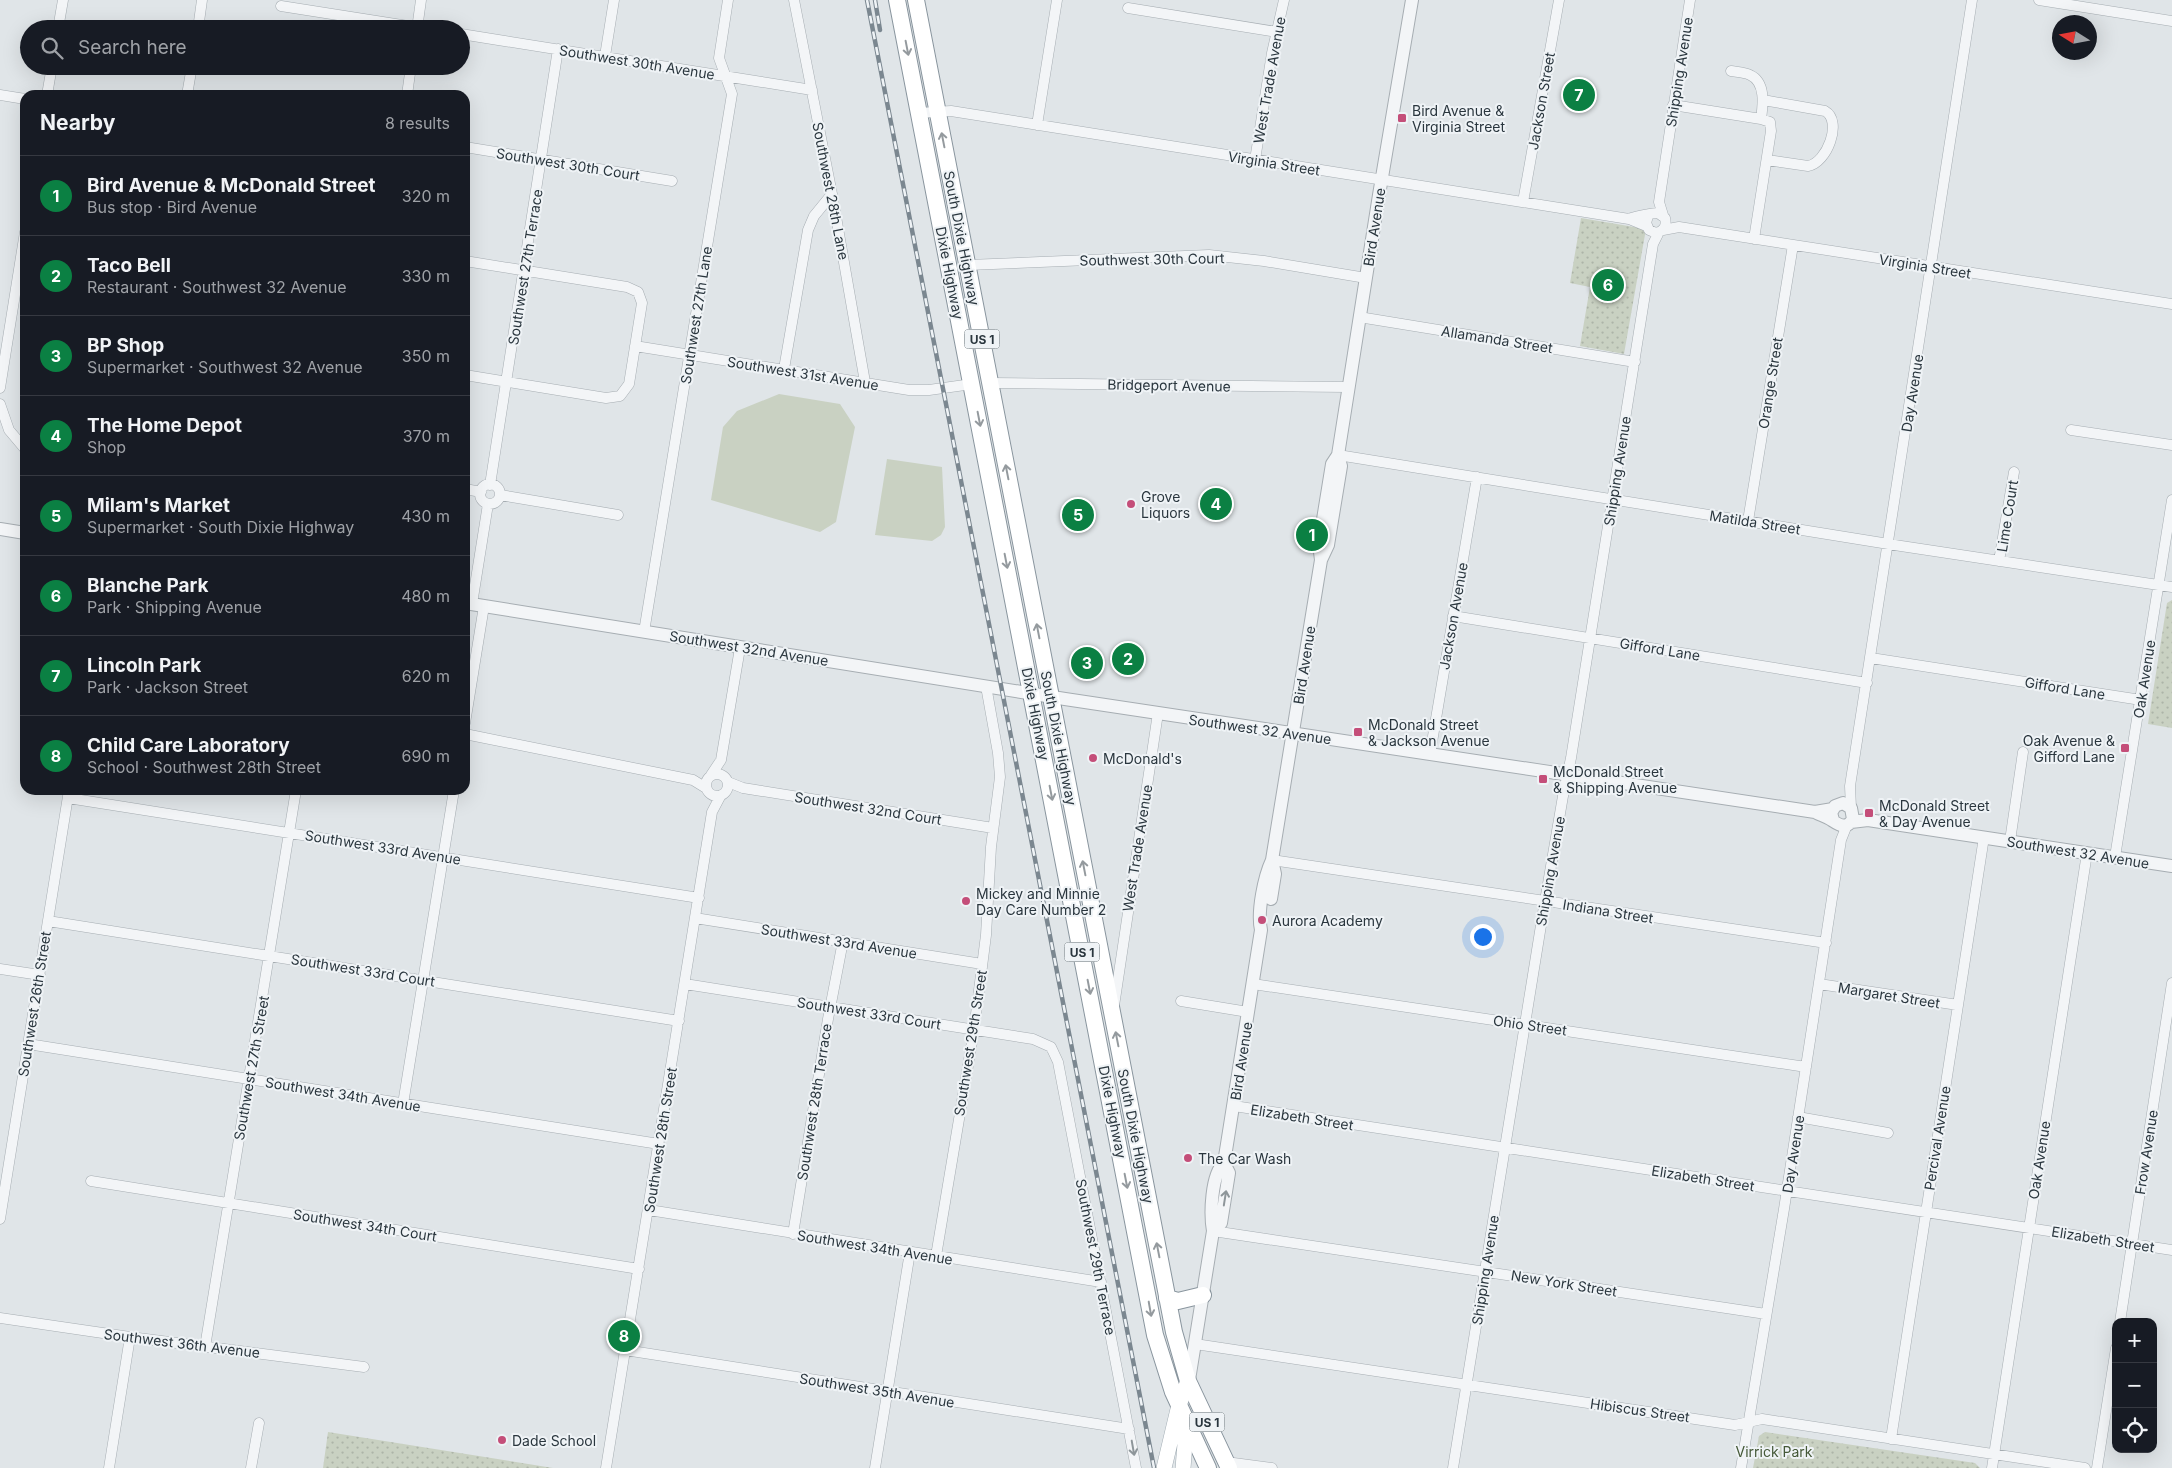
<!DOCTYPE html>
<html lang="en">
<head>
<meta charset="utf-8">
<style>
	body { margin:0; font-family:Inter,sans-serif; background:#20242c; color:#f1f3f6 }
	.controls { position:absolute; right:15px; bottom:15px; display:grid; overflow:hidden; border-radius:10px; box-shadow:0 5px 20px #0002 }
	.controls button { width:45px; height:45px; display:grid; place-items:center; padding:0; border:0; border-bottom:1px solid #363941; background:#171b24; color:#f1f3f6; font:25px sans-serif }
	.compass { position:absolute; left:2052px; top:15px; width:45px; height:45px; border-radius:50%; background:#171b24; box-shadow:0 5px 20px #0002; rotate:281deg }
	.you { position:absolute; left:1482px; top:936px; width:18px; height:18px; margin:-12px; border:4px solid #fff; border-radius:50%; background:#1a73e8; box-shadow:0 0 0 8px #1a73e833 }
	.badge { display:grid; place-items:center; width:32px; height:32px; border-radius:50%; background:#0b8043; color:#fff; font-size:16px; font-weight:700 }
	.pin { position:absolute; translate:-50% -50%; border:2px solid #fff; box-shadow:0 1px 5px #0006 }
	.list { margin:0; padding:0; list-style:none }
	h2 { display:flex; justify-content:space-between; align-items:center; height:65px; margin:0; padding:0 20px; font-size:21px }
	h2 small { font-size:16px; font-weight:400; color:#9ea1a6 }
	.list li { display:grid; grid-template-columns:32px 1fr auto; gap:15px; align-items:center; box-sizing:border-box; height:80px; padding:0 20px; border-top:1px solid #363941 }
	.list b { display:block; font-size:19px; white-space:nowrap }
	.list p { margin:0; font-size:16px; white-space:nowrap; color:#9ea1a6 }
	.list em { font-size:16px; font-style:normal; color:#9ea1a6 }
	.icon { flex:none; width:28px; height:28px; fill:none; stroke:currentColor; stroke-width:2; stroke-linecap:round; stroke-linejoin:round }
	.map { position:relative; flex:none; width:2172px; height:1468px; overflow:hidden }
	.search { position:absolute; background:#171b24; box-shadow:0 5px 20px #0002; left:20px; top:20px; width:450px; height:55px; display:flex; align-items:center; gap:12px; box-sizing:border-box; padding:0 18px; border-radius:28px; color:#9ea1a6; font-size:19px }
	.panel { position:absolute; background:#171b24; box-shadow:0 5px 20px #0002; left:20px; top:90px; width:450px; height:705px; border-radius:15px }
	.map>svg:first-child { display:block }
	.grass { fill:#c9d1c2 }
	.park { fill:url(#park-dots) }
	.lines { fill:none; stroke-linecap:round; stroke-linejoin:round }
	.minor-casing { stroke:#a6adb2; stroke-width:11 }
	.tertiary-casing { stroke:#a6adb2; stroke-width:14 }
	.primary-casing { stroke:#a0acb3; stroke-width:16 }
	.trunk-casing { stroke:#89959e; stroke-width:18 }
	.minor { stroke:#f3f5f7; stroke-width:10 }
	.tertiary { stroke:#f3f5f7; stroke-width:12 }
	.primary { stroke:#fff; stroke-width:15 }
	.trunk { stroke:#fff; stroke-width:16 }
	.rail-casing { stroke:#7b8790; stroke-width:4.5 }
	.rail { stroke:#eff3f6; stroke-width:2.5; stroke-dasharray:8; stroke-linecap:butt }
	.oneway { stroke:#949a9e }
	.oneway2 { stroke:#8e969a }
	.poi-dot { fill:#c44e79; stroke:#eff3f6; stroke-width:2 }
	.labels { text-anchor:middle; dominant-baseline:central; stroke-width:4; stroke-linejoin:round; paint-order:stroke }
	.shield { fill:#eff3f6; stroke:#656f75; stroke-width:1 }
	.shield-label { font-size:12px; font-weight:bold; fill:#2a363e }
	.street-label { font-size:14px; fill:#2a363e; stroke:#eff3f6 }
	.poi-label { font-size:14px; fill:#2a363e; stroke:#eff3f6; text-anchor:start }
	.park-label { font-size:14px; fill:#455938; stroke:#eff3f6 }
</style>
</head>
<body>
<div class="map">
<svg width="2172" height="1468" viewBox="0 0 2172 1468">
	<defs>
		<pattern id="park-dots" width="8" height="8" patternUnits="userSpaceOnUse" patternTransform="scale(1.25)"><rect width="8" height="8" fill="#c9d1c2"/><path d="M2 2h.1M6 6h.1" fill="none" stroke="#adb4a8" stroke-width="1.8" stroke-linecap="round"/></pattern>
	</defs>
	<rect width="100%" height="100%" fill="#e0e5e8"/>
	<path class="grass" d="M779 394 840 404 855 427 836 522 820 532 711 500 723 427 737 411Z
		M887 459 942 467 945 527 941 535 932 541 875 535Z"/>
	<path class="park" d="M1581 218 1646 229 1624 354 1580 346 1590 287 1570 283Z
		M2172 600V728L2148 724 2167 603Z
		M328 1432 553 1468H323Z
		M1765 1432 1975 1463 1980 1468H1753L1759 1436Z"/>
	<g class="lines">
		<defs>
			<path id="minor" d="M794 0 832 194 865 382
				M2039 0 2172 21
				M281 6 427 29
				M1128 8 1277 32
				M58 29 63 0
				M198 29 202 0
				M417 29 421 0
				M461 34 812 90
				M605 56 614 0
				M1731 71C1737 72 1745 72 1750 75 1766 82 1763 105 1761 119
				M0 95 25 99
				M47 95 52 66
				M187 95 192 66
				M407 95 411 66
				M1763 100 1825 111C1843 121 1827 163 1808 166L1767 160
				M1673 105 1761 119 1770 122 1771 131 1754 239
				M919 113 951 111 1629 219 1646 226
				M1037 125 1057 0
				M465 147 672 181
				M1255 160 1272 53 1284 0
				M1523 202 1559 0
				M1663 215 1659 202 1690 0
				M1629 219C1632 217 1654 213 1658 213L1665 218C1667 226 1664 231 1656 233L1649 230 1646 223 1648 216
				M1663 230 1679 227 2172 304
				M465 261 627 287 638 292 642 303 629 384 620 396 606 398 465 375
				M968 265 1209 255 1264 261 1366 278
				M1359 317 1635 362
				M635 346 909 390H929L972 384
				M784 369 808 230 814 216 832 194
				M990 383 1348 387
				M0 388 25 232
				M0 404 9 430 25 449
				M2071 430 2172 445
				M1338 455 1901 546 2172 587
				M480 494a10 10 0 1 1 20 0a10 10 0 1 1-20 0Z
				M490 485 558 49
				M465 489 481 492
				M500 495 618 515
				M1748 521 1793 245
				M1999 561 2014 472
				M472 604 488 504
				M1453 616 1867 683
				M644 632 732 94 719 58 728 0
				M1871 658 2141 700
				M465 723 484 606
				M465 734 693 780 706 788
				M1430 754 1477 477
				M706 785a11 11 0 1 1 22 0a11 11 0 1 1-22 0Z
				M711 775 721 760 740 648
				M728 782 743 788 993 828
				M68 798 699 898
				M1851 808 1850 786 1972 0
				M2010 841 2023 752
				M2115 857 2172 500
				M1272 860 1826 943
				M695 918 982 964
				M48 921 679 1021
				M0 969 40 975
				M685 984 1033 1039 1051 1047 1058 1062 1136 1468
				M1253 984 1806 1067
				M1819 984 1958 1005
				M1181 1001 1248 1012
				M1114 1006 1158 713
				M28 1044 659 1144
				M403 1104 454 790
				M1234 1106 2172 1250
				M1798 1117 1888 1133
				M91 1181 639 1269
				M649 1210 1101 1282
				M0 1219 69 790
				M1213 1231 1766 1314
				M793 1234 828 1019 843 941
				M936 1256 974 1030 986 935 991 847 1000 777 998 753 986 686
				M0 1318 130 1337 364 1367
				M2120 1322 2172 983
				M1195 1344 1735 1425 1762 1419 2085 1468
				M205 1347 296 790
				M625 1350 1129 1429
				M1891 1439 1984 837
				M1226 1462 1272 1468
				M109 1468 130 1337
				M251 1468 259 1423
				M606 1468 712 812 721 795
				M875 1468 910 1252
				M1453 1468 1543 913 1563 796 1571 758 1653 244 1659 232
				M1741 1468 1784 1209 1841 840 1847 825
				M1992 1468 2087 853
				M2097 1468 2116 1348"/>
			<path id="tertiary" d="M0 529 25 533
				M1321 560 1319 544 1332 464 1338 455
				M465 603 1065 699 1815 812 1833 809
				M1815 812C1820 815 1825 816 1830 819 1838 824 1846 831 1853 819L1851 808 1843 803 1835 806 1831 813 1833 820
				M1851 822 1868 820 2172 866
				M1271 899 1275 874 1272 860
				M1213 1231 1221 1223 1229 1173 1224 1163 1261 930C1257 912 1264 877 1272 860L1321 560 1328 545 1341 466 1338 455 1379 195 1412 0
				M1189 1380 1213 1231C1210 1214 1211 1175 1224 1163"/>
			<path id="primary" d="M1164 1468 1179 1405 1188 1381
				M1183 1468 1187 1420"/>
			<path id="trunk" d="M897 0 1155 1335 1173 1392 1208 1468
				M916 0 1174 1332 1188 1381 1229 1468
				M1167 1298 1178 1301 1203 1295"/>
		</defs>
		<use href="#minor" class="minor-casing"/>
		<use href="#tertiary" class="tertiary-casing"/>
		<use href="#primary" class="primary-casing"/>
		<use href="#trunk" class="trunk-casing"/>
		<use href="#minor" class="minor"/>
		<use href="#tertiary" class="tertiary"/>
		<use href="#primary" class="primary"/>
		<use href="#trunk" class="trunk"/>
		<defs>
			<path id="rail" d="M867 0 1154 1468
				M875 0 880 30"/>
		</defs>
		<use href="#rail" class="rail-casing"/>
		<use href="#rail" class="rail"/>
	</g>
	<defs><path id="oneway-shaft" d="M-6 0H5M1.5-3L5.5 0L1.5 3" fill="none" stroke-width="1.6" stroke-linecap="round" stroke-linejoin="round" transform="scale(1.25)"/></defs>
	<g class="oneway">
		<use href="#oneway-shaft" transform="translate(907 48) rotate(79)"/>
		<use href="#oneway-shaft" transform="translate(943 140) rotate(-101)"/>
		<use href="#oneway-shaft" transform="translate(979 419) rotate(79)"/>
		<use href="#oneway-shaft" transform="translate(1007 472) rotate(-101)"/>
		<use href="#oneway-shaft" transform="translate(1006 561) rotate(79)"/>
		<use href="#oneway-shaft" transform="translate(1038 631) rotate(-101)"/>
		<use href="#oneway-shaft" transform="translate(1051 793) rotate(79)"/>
		<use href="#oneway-shaft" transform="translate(1084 868) rotate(-101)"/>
		<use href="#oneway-shaft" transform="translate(1089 987) rotate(79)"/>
		<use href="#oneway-shaft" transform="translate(1117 1039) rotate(-101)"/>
		<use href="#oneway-shaft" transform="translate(1126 1181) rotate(79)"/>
		<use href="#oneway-shaft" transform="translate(1158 1250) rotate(-101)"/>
		<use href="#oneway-shaft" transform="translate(1150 1309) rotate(80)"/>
	</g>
	<g class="oneway2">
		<use href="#oneway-shaft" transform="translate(1225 1198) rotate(-81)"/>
		<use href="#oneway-shaft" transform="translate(1133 1448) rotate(80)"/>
	</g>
	<g class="poi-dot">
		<rect x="1397" y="113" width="10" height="10" rx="2.5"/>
		<circle cx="1131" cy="504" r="5"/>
		<rect x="1353" y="727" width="10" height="10" rx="2.5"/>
		<rect x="2120" y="743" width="10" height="10" rx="2.5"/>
		<circle cx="1093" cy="758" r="5"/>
		<rect x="1538" y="774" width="10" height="10" rx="2.5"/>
		<rect x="1864" y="808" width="10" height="10" rx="2.5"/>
		<circle cx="966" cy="901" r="5"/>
		<circle cx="1262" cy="920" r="5"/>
		<circle cx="1188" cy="1158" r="5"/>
		<circle cx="502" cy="1440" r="5"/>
	</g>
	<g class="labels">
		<g class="shield">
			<rect x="964.5" y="329.5" width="35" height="19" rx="4"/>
			<rect x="1064.5" y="942.5" width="35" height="19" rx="4"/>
			<rect x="1189.5" y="1412.5" width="35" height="19" rx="4"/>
		</g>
		<g class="shield-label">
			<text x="982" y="339">US 1</text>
			<text x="1082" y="952">US 1</text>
			<text x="1207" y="1422">US 1</text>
		</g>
		<g class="street-label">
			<text transform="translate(637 62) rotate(9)">Southwest 30th Avenue</text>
			<text transform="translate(1679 72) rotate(-81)">Shipping Avenue</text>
			<text transform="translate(1269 80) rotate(-80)">West Trade Avenue</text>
			<text transform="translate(1541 101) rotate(-80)">Jackson Street</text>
			<text transform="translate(1274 163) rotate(9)">Virginia Street</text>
			<text transform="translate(568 164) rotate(9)">Southwest 30th Court</text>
			<text transform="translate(831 191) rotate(79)">Southwest 28th Lane</text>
			<text transform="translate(1374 227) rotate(-81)">Bird Avenue</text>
			<text transform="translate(962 238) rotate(79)">South Dixie Highway</text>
			<text transform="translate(1152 259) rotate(-1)">Southwest 30th Court</text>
			<text transform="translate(1925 266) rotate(9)">Virginia Street</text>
			<text transform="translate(525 267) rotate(-81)">Southwest 27th Terrace</text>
			<text transform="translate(950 273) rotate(79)">Dixie Highway</text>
			<text transform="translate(696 315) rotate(-81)">Southwest 27th Lane</text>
			<text transform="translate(1497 339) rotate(9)">Allamanda Street</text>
			<text transform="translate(803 373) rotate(9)">Southwest 31st Avenue</text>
			<text transform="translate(1770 383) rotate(-81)">Orange Street</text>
			<text transform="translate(1169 385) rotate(1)">Bridgeport Avenue</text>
			<text transform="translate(1912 393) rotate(-81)">Day Avenue</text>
			<text transform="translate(1617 471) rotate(-81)">Shipping Avenue</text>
			<text transform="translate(2007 516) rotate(-81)">Lime Court</text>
			<text transform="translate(1755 522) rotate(9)">Matilda Street</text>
			<text transform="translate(1453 616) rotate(-80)">Jackson Avenue</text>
			<text transform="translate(749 648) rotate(9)">Southwest 32nd Avenue</text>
			<text transform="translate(1660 649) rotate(9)">Gifford Lane</text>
			<text transform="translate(1304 665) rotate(-81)">Bird Avenue</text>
			<text transform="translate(2144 679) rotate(-81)">Oak Avenue</text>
			<text transform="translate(2065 688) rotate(9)">Gifford Lane</text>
			<text transform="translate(1036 714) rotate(79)">Dixie Highway</text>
			<text transform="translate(1260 729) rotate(8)">Southwest 32 Avenue</text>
			<text transform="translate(1059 738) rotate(79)">South Dixie Highway</text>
			<text transform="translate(868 808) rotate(9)">Southwest 32nd Court</text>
			<text transform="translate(383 847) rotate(9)">Southwest 33rd Avenue</text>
			<text transform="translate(1137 848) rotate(-81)">West Trade Avenue</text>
			<text transform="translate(2078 852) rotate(9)">Southwest 32 Avenue</text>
			<text transform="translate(1550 871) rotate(-80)">Shipping Avenue</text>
			<text transform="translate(1608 911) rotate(9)">Indiana Street</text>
			<text transform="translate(839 941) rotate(9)">Southwest 33rd Avenue</text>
			<text transform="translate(363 970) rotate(9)">Southwest 33rd Court</text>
			<text transform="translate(1889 995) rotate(9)">Margaret Street</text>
			<text transform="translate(34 1004) rotate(-81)">Southwest 26th Street</text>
			<text transform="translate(869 1013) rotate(9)">Southwest 33rd Court</text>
			<text transform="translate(1530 1025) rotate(8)">Ohio Street</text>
			<text transform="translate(970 1043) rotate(-81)">Southwest 29th Street</text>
			<text transform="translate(1241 1061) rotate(-81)">Bird Avenue</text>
			<text transform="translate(251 1068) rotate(-80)">Southwest 27th Street</text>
			<text transform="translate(343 1094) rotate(9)">Southwest 34th Avenue</text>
			<text transform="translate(814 1102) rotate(-81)">Southwest 28th Terrace</text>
			<text transform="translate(1113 1112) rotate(79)">Dixie Highway</text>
			<text transform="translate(1302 1117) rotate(9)">Elizabeth Street</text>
			<text transform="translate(1136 1136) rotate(79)">South Dixie Highway</text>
			<text transform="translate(1937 1138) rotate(-81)">Percival Avenue</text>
			<text transform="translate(660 1140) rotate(-81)">Southwest 28th Street</text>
			<text transform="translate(2146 1152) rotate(-81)">Frow Avenue</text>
			<text transform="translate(1793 1154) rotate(-81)">Day Avenue</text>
			<text transform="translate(2039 1160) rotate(-81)">Oak Avenue</text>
			<text transform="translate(1703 1178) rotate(9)">Elizabeth Street</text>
			<text transform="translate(365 1225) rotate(9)">Southwest 34th Court</text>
			<text transform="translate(2103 1239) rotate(9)">Elizabeth Street</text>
			<text transform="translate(875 1247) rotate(9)">Southwest 34th Avenue</text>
			<text transform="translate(1096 1257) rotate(79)">Southwest 29th Terrace</text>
			<text transform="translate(1485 1270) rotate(-81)">Shipping Avenue</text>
			<text transform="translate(1564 1283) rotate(9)">New York Street</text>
			<text transform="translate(182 1343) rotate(7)">Southwest 36th Avenue</text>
			<text transform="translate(877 1390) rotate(9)">Southwest 35th Avenue</text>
			<text transform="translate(1640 1410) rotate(8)">Hibiscus Street</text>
		</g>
		<g class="poi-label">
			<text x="1412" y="110">Bird Avenue &amp;<tspan x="1412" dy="16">Virginia Street</tspan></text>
			<text x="1141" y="496">Grove<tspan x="1141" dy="16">Liquors</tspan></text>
			<text x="1368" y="724">McDonald Street<tspan x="1368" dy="16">&amp; Jackson Avenue</tspan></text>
			<text x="2115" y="740" text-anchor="end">Oak Avenue &amp;<tspan x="2115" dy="16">Gifford Lane</tspan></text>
			<text x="1103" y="758">McDonald's</text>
			<text x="1553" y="771">McDonald Street<tspan x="1553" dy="16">&amp; Shipping Avenue</tspan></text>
			<text x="1879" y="805">McDonald Street<tspan x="1879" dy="16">&amp; Day Avenue</tspan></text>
			<text x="976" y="893">Mickey and Minnie<tspan x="976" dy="16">Day Care Number 2</tspan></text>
			<text x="1272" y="920">Aurora Academy</text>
			<text x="1198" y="1158">The Car Wash</text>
			<text x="512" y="1440">Dade School</text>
		</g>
		<g class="park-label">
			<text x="1774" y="1451">Virrick Park</text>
		</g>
	</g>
</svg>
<div class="controls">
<button>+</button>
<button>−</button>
<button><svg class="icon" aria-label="locate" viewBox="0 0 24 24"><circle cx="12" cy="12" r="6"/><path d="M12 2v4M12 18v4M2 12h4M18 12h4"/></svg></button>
</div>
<svg class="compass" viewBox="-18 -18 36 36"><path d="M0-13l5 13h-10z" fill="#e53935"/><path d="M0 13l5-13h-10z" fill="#9ea1a6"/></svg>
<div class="you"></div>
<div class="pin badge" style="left:1312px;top:535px">1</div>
<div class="pin badge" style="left:1128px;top:659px">2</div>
<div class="pin badge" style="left:1087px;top:663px">3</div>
<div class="pin badge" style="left:1216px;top:504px">4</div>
<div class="pin badge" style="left:1078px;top:515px">5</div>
<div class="pin badge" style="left:1608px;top:285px">6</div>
<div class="pin badge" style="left:1579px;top:95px">7</div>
<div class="pin badge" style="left:624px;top:1336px">8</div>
<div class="search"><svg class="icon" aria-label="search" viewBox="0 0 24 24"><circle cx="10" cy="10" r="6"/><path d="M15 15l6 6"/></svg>Search here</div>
<section class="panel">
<h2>Nearby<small>8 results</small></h2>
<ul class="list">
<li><span class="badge">1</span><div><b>Bird Avenue &amp; McDonald Street</b><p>Bus stop · Bird Avenue</p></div><em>320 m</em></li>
<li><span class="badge">2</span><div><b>Taco Bell</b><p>Restaurant · Southwest 32 Avenue</p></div><em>330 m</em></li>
<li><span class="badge">3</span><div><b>BP Shop</b><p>Supermarket · Southwest 32 Avenue</p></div><em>350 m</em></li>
<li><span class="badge">4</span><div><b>The Home Depot</b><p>Shop</p></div><em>370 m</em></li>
<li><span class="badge">5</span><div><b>Milam's Market</b><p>Supermarket · South Dixie Highway</p></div><em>430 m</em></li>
<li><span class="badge">6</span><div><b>Blanche Park</b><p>Park · Shipping Avenue</p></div><em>480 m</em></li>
<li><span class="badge">7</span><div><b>Lincoln Park</b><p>Park · Jackson Street</p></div><em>620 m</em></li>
<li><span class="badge">8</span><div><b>Child Care Laboratory</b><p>School · Southwest 28th Street</p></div><em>690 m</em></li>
</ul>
</section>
</div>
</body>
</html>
